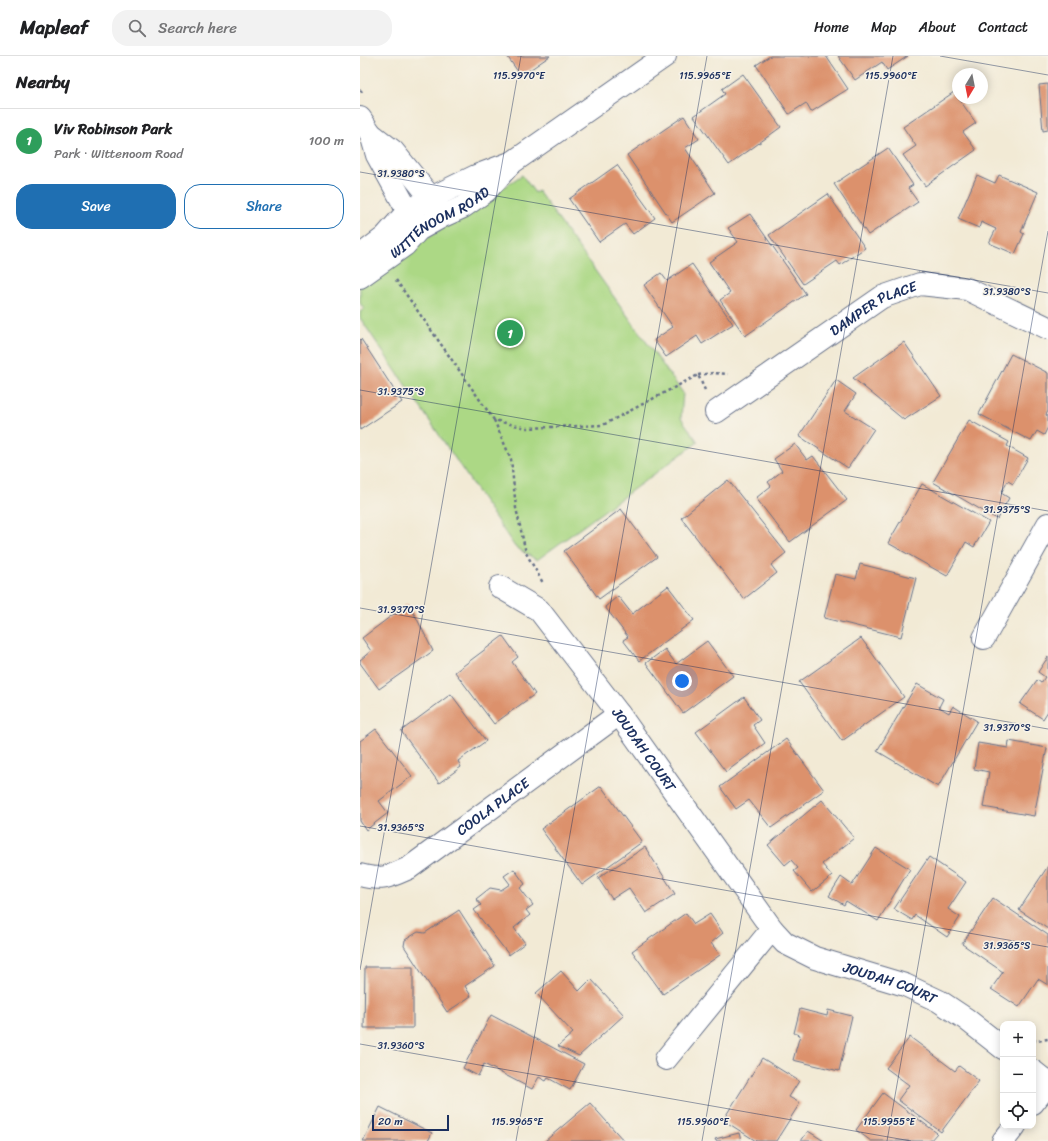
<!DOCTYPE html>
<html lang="en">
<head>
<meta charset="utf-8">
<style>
	body { margin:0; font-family:Sriracha,sans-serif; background:#f2f2f2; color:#202124 }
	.controls { position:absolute; right:12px; bottom:12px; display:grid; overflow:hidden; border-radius:8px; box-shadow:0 2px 10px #0003 }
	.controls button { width:36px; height:36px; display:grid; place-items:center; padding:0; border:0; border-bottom:1px solid #e0e0e0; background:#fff; color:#202124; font:20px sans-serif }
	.compass { position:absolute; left:592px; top:12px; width:36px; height:36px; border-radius:50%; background:#fff; box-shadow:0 2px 10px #0003; rotate:190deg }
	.scale { position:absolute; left:12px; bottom:10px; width:77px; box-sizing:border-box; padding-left:4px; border:2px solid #1b2f5e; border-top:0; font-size:11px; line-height:14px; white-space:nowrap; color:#1b2f5e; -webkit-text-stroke:3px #f7f3e8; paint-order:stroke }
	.you { position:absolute; left:322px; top:625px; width:14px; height:14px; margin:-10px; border:3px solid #fff; border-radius:50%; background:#1a73e8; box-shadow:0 0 0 6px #1a73e833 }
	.badge { display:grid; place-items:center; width:26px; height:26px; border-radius:50%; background:#1f6fb2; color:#fff; font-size:13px; font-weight:700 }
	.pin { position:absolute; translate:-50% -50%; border:2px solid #fff; box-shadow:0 1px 4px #0006 }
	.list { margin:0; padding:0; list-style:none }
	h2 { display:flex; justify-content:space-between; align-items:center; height:52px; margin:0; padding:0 16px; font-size:17px }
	h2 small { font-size:13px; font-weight:400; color:#757577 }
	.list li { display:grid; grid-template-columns:26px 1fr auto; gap:12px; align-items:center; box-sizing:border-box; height:64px; padding:0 16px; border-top:1px solid #e0e0e0 }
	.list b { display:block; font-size:15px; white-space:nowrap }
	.list p { margin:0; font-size:13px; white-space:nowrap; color:#757577 }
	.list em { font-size:13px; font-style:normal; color:#757577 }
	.actions { display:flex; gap:8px; padding:12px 16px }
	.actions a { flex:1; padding:9px 0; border:1px solid #1f6fb2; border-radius:16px; text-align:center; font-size:14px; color:#1f6fb2 }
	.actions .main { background:#1f6fb2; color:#fff }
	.icon { flex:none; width:22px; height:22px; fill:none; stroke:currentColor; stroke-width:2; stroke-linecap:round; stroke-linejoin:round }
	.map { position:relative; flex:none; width:688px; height:1085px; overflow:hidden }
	header { display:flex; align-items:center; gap:24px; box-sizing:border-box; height:56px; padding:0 20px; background:#fff; border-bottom:1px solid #e0e0e0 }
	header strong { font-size:19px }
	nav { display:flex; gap:22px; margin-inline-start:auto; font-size:14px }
	.search { width:280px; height:36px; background:#f2f2f2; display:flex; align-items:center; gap:10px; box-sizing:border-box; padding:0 14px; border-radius:16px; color:#757577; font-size:15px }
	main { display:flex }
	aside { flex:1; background:#fff }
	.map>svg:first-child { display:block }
	.green { fill:#acd885; stroke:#648472 }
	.building { fill:#dc916c }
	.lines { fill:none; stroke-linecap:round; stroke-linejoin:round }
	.minor-casing { stroke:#667088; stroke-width:24 }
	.tertiary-casing { stroke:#667088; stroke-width:24 }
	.path { stroke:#667088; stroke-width:2.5; stroke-dasharray:3 3; stroke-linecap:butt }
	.minor { stroke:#fff; stroke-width:22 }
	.tertiary { stroke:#fff; stroke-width:22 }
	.ticks { fill:none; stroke:#1b2f5e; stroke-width:1; stroke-opacity:0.45 }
	.labels { text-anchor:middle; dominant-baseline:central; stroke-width:3; stroke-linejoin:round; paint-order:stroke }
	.street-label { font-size:14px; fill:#1b2f5e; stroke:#f7f3e8 }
	.ticks-label { font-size:10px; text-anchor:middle; fill:#1b2f5e; stroke:#f7f3e8; stroke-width:3; stroke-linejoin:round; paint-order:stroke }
</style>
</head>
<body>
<header>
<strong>Mapleaf</strong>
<div class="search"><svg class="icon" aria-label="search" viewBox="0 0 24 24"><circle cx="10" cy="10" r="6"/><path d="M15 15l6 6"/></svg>Search here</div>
<nav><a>Home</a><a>Map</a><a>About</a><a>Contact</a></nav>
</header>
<main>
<aside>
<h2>Nearby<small></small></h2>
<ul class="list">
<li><span class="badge" style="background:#2e9e5b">1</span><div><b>Viv Robinson Park</b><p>Park · Wittenoom Road</p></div><em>100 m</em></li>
</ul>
<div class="actions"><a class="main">Save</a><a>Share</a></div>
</aside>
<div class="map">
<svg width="688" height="1085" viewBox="0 0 688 1085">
	<rect width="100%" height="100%" fill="#f7f3e8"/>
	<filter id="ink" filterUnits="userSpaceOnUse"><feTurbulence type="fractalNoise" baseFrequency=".025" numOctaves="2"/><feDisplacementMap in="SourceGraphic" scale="8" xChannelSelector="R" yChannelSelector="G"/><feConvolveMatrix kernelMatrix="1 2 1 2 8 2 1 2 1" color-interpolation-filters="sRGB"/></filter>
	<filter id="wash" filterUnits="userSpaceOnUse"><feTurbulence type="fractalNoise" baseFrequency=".012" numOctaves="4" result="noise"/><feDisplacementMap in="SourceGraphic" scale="16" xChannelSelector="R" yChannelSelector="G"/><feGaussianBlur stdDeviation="0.9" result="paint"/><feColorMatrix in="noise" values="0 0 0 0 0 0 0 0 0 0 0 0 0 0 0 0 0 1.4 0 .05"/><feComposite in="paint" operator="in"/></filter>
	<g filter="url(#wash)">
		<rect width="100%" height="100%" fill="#f2ead5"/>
		<path class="green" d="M162 119 175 137 178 135 323 337 321 362 338 386 177 504 155 491 0 262V256L4 253 0 247V227Z"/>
		<g id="blocks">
			<path class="building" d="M147 0H190L161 20Z
				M410 0H466L488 33 451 56 446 47 429 58 396 9Z
				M478 0H548L527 14 522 6 495 24Z
				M383 18 421 71 369 109 334 60 365 38 362 33Z
				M688 28V74L683 75 679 29Z
				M594 36 616 67 603 76 616 94 565 130 543 99 556 90 543 71Z
				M324 60 339 83 325 92 355 137 312 166 267 99Z
				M528 92 553 129 548 132 558 146 508 179 474 128Z
				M257 109 295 162 273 178 265 168 239 186 209 143Z
				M617 119 635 127 639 119 678 136 661 176 664 178 655 198 629 187 636 173 621 166 619 172 598 163Z
				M468 138 505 192 480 209 477 205 443 228 409 179Z
				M390 158 446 238 385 280 360 244 370 237 349 206 378 186 368 172Z
				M332 208 373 268 342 288 337 280 306 301 294 284 313 271 284 229 301 217 307 225Z
				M1 283 42 346 0 374V284Z
				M544 286 581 340 544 364 493 322Z
				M651 298 688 317V355L686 359 688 360V371L684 379 677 375 671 385 619 358Z
				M476 324 496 338 485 355 514 373 488 412 439 380Z
				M609 364 649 386 647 390 668 402 653 428 648 425 641 437 649 442 637 463 573 426Z
				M435 388 447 404 453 400 487 444 430 486 396 442 411 430 408 426 422 415 414 403Z
				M368 424 426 497 411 509 417 517 384 543 321 462Z
				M562 428 629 466 614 491 606 486 587 520 528 487Z
				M261 453 297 501 239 543 204 495Z
				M500 508 556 522 541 581 464 562 475 518 496 523Z
				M308 530 334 564 279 605 263 584 268 581 245 551 258 540 272 558Z
				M47 548 56 561 73 595 19 633 0 607V604L11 595 2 582Z
				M143 580 158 601 152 606 175 638 134 668 95 616Z
				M501 582 544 641 482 685 439 626Z
				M347 585 373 620 323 657 286 607 305 593 316 608Z
				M688 601V655L683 663 660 648 677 624 681 627 685 621 678 616Z
				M557 628 583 643 579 651 589 657 593 650 617 665 578 731 517 695Z
				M91 638 126 685 98 705 101 711 79 727 41 675Z
				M384 641 400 664 393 669 405 687 366 716 336 676Z
				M16 673 52 720 19 745 28 757 6 774 0 765V685Z
				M426 683 464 734 411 772 389 744 376 753 360 731Z
				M649 685 687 692 674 760 623 751 629 716 614 713 618 687 648 692Z
				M241 730 282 786 222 829 181 773Z
				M462 744 494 782 462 808 472 820 452 836 434 815 438 812 431 804 425 809 408 789Z
				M285 791 315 838 286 857 269 832 252 843 238 822Z
				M516 792 550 813 518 865 486 845 484 849 469 840 481 821 492 829Z
				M569 801 606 826 588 853 600 861 587 881 555 859 552 864 534 853Z
				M688 810V873L659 854Z
				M154 813 165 828 160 832 173 849 166 854 170 859 154 872 165 887 149 899 114 854 121 849 116 843 130 832 141 834 150 828 144 820Z
				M633 842 688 879V929L678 923 659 951 631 933 643 916 602 888Z
				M99 854 135 910 105 930 111 940 87 956 44 890 45 884 58 876 65 877Z
				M326 857 334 868 350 858 363 877 351 887 360 899 303 938 272 895Z
				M5 911H53V972H4Z
				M201 915 219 935 231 923 264 959 219 1000 198 990 213 977 176 937Z
				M440 953 467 960 468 954 492 960 479 1015 433 1004 440 979 434 977Z
				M131 959 224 1008 210 1034 188 1022 186 1025 179 1021 172 1033 124 1008 118 1020 103 1012Z
				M550 981 595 1015 599 1010 619 1025 581 1076 538 1044 549 1029 526 1012Z
				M402 1002 439 1025 429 1041 440 1047 416 1085H396L363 1064Z
				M523 1037 577 1077 570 1085H511L496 1074Z
				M230 1047 264 1085H185Z
				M20 1051 72 1077 68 1085H3Z
				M448 1075 464 1085H441Z
				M379 1077 381 1085H356L355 1083Z"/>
		</g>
	</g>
	<g filter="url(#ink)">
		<use href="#blocks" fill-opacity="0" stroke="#667088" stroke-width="1"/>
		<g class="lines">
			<defs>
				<g id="minor">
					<path d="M0 62 11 78 33 95 71 142 81 158"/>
					<path d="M11 78 17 99 57 172"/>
					<path id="s1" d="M356 356 522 241 560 228 607 233 688 272"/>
					<path id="s2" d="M140 531 179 554 259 658 412 873 425 887 455 902 545 929 579 945 606 963 643 992"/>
					<path d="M624 582 688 468"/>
					<path id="s3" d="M0 819C22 825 29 821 49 812L259 658"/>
					<path d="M306 1003 412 873"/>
					<path d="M673 1015 688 1027"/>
					<path d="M673 1047 688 1028"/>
					<path d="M643 1085 655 1070"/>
				</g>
				<g id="tertiary">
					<path d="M0 200 25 181 47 156 71 142 116 120 153 106 305 0"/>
					<path id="s4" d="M0 221 45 189 58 174 83 160 103 151 126 135 150 108"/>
				</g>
			</defs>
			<use href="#minor" class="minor-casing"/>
			<use href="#tertiary" class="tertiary-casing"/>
			<path class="path" d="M0 34 4 38
				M36 224 134 364 166 372 243 369 338 319 345 334
				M338 319 353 317 368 318
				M134 364 151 403 156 452 166 497 183 527
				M673 984 677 985 688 983"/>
			<use href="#minor" class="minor"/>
			<use href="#tertiary" class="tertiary"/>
		</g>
	</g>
	<path class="ticks" d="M580 0 688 19M0 116 688 237M0 334 688 455M0 552 688 673M0 770 688 891M0 914 161 0M0 988 551 1085M156 1085 347 0M342 1085 533 0M527 1085 688 175"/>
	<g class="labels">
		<g class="street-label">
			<text stroke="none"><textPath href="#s4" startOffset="97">WITTENOOM ROAD</textPath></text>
			<text stroke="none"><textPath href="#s1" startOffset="189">DAMPER PLACE</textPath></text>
			<text stroke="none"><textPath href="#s2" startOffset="220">JOUDAH COURT</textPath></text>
			<text stroke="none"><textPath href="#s3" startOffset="155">COOLA PLACE</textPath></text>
			<text stroke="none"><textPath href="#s2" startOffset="572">JOUDAH COURT</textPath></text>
		</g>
	</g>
	<g class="ticks-label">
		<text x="345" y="23">115.9965°E</text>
		<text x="531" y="23">115.9960°E</text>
		<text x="159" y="23">115.9970°E</text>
		<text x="41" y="121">31.9380°S</text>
		<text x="647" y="239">31.9380°S</text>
		<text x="41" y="339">31.9375°S</text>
		<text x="647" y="457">31.9375°S</text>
		<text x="41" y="557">31.9370°S</text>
		<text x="647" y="675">31.9370°S</text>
		<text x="41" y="775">31.9365°S</text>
		<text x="647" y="893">31.9365°S</text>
		<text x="41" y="993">31.9360°S</text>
		<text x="157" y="1069">115.9965°E</text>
		<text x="343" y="1069">115.9960°E</text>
		<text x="529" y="1069">115.9955°E</text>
	</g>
</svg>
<div class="controls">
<button>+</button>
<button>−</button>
<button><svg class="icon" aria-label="locate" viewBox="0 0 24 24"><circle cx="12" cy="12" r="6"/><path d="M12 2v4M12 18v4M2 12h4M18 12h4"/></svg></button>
</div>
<svg class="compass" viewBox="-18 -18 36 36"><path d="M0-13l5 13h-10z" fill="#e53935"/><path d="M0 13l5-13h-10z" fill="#757577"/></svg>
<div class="scale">20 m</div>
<div class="you"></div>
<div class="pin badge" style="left:150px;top:277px;background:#2e9e5b">1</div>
</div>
</main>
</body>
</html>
